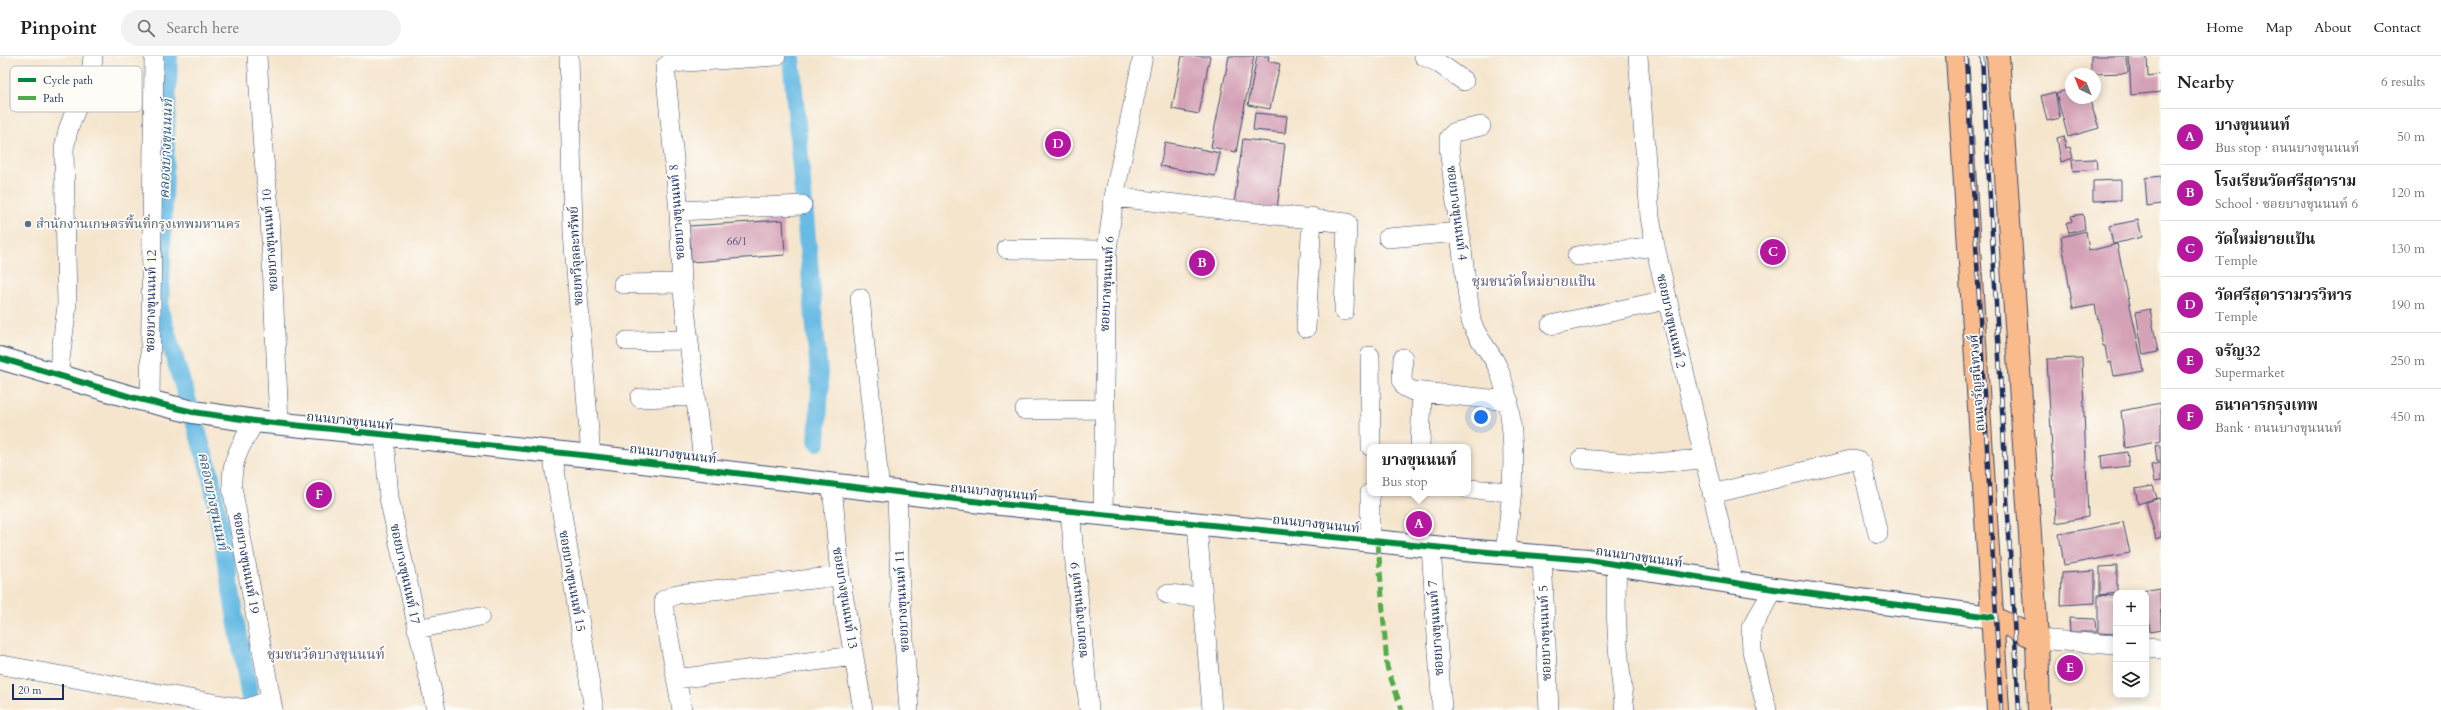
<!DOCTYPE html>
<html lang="en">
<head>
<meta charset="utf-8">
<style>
	body { margin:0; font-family:Cardo,"Noto Serif Thai",serif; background:#f2f2f2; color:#202124 }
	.controls { position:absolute; right:12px; bottom:12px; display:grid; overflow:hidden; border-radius:8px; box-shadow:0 2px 10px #0003 }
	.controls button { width:36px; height:36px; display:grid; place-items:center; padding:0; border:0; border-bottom:1px solid #e0e0e0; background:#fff; color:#202124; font:20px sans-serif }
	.compass { position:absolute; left:2065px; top:12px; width:36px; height:36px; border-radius:50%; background:#fff; box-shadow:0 2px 10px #0003; rotate:317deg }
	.scale { position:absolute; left:12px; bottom:10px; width:52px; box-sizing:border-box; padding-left:4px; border:2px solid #1b2f5e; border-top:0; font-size:11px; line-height:14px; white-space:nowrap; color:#1b2f5e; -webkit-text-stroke:3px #fdfcf7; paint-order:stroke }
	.you { position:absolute; left:1481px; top:361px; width:14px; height:14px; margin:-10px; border:3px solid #fff; border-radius:50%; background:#1a73e8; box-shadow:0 0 0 6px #1a73e833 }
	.badge { display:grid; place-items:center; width:26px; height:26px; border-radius:50%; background:#b5179e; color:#fff; font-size:13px; font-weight:700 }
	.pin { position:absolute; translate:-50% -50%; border:2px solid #fff; box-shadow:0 1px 4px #0006 }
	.popup { position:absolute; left:1367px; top:388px; width:104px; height:52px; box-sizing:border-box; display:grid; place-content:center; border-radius:8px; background:#fff; filter:drop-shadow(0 1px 3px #0005); font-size:13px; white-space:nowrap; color:#757577 }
	.popup b { font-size:15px; color:#202124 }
	.popup::after { content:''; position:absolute; left:50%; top:100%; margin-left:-8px; border:8px solid transparent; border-top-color:#fff }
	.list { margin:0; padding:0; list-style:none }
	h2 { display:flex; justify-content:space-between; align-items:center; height:52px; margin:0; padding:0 16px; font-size:17px }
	h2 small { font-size:13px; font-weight:400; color:#757577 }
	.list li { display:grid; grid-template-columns:26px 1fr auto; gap:12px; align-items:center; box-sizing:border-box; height:56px; padding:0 16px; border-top:1px solid #e0e0e0 }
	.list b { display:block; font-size:15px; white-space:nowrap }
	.list p { margin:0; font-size:13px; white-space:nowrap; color:#757577 }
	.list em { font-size:13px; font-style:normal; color:#757577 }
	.icon { flex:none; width:22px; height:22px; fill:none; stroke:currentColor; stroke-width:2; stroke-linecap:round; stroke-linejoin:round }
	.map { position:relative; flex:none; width:2161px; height:654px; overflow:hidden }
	header { display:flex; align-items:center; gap:24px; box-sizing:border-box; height:56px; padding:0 20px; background:#fff; border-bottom:1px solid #e0e0e0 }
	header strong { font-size:19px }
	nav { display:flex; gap:22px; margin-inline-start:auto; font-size:14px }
	.search { width:280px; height:36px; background:#f2f2f2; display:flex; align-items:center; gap:10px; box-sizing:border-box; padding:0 14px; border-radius:22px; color:#757577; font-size:15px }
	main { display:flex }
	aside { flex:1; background:#fff }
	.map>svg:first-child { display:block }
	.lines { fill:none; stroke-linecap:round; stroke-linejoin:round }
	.canal { stroke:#68bbe4; stroke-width:18 }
	.building { fill:#d4a1b6 }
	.minor-casing { stroke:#3c4a6f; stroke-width:20 }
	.tertiary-casing { stroke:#3c4a6f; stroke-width:24 }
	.primary-casing { stroke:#3c4a6f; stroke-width:24 }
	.minor { stroke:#fff; stroke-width:19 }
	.tertiary { stroke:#fff; stroke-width:22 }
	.primary { stroke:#fabb8c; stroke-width:22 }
	.rail-casing { stroke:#1b2f5e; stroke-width:4.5 }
	.rail { stroke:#fdfcf7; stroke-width:3; stroke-dasharray:9; stroke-linecap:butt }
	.quiet { stroke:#52ab49; stroke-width:5; stroke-dasharray:10 5; stroke-linecap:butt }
	.cycleway-casing { stroke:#fdfcf7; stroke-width:8 }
	.cycleway { stroke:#00873e; stroke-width:6 }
	.service-dot { fill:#5c6f8a; stroke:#fdfcf7; stroke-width:1.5 }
	.labels { text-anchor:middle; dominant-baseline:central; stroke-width:3.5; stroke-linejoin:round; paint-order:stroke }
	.number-label { font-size:11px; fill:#494c74 }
	.street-label { font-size:13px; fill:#1b2f5e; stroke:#fdfcf7 }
	.service-label { font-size:13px; fill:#4e5e75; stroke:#fdfcf7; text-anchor:start }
	.water-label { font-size:14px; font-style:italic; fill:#325986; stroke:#fdfcf7 }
	.neighbourhood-label { font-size:14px; fill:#5c577d; stroke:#fdfcf7 }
	.key { fill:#fdfcf7; stroke:#b9bec9; stroke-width:1 }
	.key-label { font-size:11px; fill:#1b2f5e }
</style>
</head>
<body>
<header>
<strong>Pinpoint</strong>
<div class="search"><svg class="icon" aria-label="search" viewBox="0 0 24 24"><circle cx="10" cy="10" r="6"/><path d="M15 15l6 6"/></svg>Search here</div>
<nav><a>Home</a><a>Map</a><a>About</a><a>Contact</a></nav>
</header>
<main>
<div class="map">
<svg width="2161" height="654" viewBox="0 0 2161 654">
	<rect width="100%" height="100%" fill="#fdfcf7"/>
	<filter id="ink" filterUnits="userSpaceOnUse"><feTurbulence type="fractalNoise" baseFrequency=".025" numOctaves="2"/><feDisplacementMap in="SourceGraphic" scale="8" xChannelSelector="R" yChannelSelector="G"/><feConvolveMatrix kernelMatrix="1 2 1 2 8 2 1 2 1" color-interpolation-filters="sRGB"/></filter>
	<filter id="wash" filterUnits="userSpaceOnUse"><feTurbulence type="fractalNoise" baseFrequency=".012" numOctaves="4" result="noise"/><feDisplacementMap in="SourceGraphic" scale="16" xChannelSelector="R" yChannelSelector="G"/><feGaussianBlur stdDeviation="0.9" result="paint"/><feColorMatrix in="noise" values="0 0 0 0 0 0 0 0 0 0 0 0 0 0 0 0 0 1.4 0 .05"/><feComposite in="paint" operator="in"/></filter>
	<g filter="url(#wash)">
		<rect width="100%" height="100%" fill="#f5e5cd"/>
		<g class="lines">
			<path class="canal" d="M169 0 160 255 211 420 252 654
				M791 0 820 329 817 386"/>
		</g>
		<g id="blocks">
			<path class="building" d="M1182 0H1210L1199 58 1172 53Z
				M1229 0H1254L1236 96 1211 91Z
				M1257 0H1269L1268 5 1280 8 1270 53 1248 49Z
				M2091 0H2127L2128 17 2091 18Z
				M2129 0H2147L2148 20 2161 18V36L2131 39Z
				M2071 33V42H2089L2099 72 2068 81 2056 37Z
				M2055 36 2060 62 2047 65 2041 40Z
				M1255 57 1287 60 1285 77 1253 74Z
				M2064 80 2066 92 2070 91 2073 102 2061 106 2057 82Z
				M1243 83 1285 88 1277 153 1234 148Z
				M1165 86 1220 97 1215 120 1160 110Z
				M2096 103 2097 113 2073 115 2072 104Z
				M2161 120V148L2147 150 2145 122Z
				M2121 124V144L2093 145V125Z
				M2083 158 2085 173 2069 177 2066 167 2072 165 2071 160Z
				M783 164 785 199 691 206 689 170Z
				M2138 164 2142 181 2113 188 2109 170Z
				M2086 175 2089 195 2117 188 2144 315 2114 320 2111 306 2108 307 2105 290H2103L2095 249 2073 253 2061 181Z
				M2150 253 2158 296 2143 299 2136 256Z
				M2082 302 2088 461 2056 467 2047 303Z
				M2161 347V385L2125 392 2121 355Z
				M2161 389V405L2157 406 2155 390Z
				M2127 396 2129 410 2102 413 2101 400Z
				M2161 407V425L2154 426 2151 409Z
				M2153 430 2157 442 2138 448 2135 433Z
				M2160 442 2161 481 2156 483 2146 446Z
				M2123 466 2130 497 2064 509 2059 478Z
				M2117 510V537L2100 539V511Z
				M2095 515V547L2061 549 2062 517Z
				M2160 532 2161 574 2150 576 2146 537 2143 535Z
				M2098 539 2116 540V578L2098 577Z
				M2069 562 2095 563 2096 576H2070Z"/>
		</g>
	</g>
	<g filter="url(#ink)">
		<use href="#blocks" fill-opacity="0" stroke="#3c4a6f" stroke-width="1"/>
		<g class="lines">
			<defs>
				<path id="minor" d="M257 0 263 94 270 160 279 368
					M569 0 573 177 591 400
					M1424 0 1437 6 1464 25
					M1638 0 1650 161 1655 190 1733 526
					M1481 70 1455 76 1449 82V92L1471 265C1477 284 1492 296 1499 314 1520 369 1513 439 1505 496
					M1114 141 1347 167 1344 255
					M679 155 802 149
					M1388 182 1460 176
					M1007 193 1107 194
					M1577 200 1655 190
					M623 228 682 227
					M860 242 880 435
					M1551 269 1666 244
					M1306 272 1312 161
					M627 285 688 284
					M1370 300 1371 391
					M1403 302 1402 324 1405 331 1413 335 1509 345
					M58 319 67 250 64 93 68 74 92 10 93 0
					M640 342 694 340
					M150 346 154 0
					M1025 354 1104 353
					M255 365C241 389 231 403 232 431L273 654
					M384 380 389 442 436 654
					M1420 391 1422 337
					M552 396 594 654
					M1581 403 1642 408 1703 403
					M704 413 682 227 679 155 665 11 670 7 776 0
					M832 429 840 520 863 654
					M1468 433 1512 436
					M897 437 900 531 909 654
					M1712 438 1851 404 1858 405 1862 409 1878 478
					M1070 455 1089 654
					M1103 459 1107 194 1114 141 1143 0
					M1197 468 1212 654
					M1370 485V437
					M1431 491 1442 654
					M1542 499 1549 654
					M1617 509C1614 559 1618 604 1625 654
					M1167 538 1202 541
					M417 573 480 560
					M2037 583 2116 589
					M2146 592 2161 593
					M2 609 245 653 271 644
					M676 623 854 600
					M682 654 664 554V544L677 538 840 520
					M1767 654 1752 595 1751 572 1774 533"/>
				<path id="tertiary" d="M0 302 131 341 193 356 255 365 591 400 990 447 1464 494 1588 504 1774 533 1992 561"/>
				<path id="primary" d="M1957 0 1998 654
					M1998 0 2037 583 2039 654
					M1992 561 2037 583"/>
			</defs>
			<use href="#minor" class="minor-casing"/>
			<use href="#tertiary" class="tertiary-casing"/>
			<use href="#primary" class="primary-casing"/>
			<use href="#minor" class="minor"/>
			<use href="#tertiary" class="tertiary"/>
			<use href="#primary" class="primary"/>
			<defs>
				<path id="rail" d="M1966 0 2001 654
					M1982 0 2019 654"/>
			</defs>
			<use href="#rail" class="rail-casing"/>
			<use href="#rail" class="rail"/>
			<path class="quiet" d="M1378 486 1387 611 1402 654"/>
			<defs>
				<path id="cycleway" d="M0 302 131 341 193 356 255 365 591 400 990 447 1464 494 1588 504 1774 533 1992 561"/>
			</defs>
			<use href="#cycleway" class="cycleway-casing"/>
			<use href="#cycleway" class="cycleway"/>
		</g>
	</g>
	<circle class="service-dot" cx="28" cy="168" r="4"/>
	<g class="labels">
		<g class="number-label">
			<text x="737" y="185">66/1</text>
		</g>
		<g class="street-label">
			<text transform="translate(677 156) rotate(-94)">ซอยบางขุนนนท์ 8</text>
			<text transform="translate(1457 157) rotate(83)">ซอยบางขุนนนท์ 4</text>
			<text transform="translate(270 184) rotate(-94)">ซอยบางขุนนนท์ 10</text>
			<text transform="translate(576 200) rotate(-93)">ซอยทวีจุลละทรัพย์</text>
			<text transform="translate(1107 228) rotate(-87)">ซอยบางขุนนนท์ 6</text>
			<text transform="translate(151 245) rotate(-89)">ซอยบางขุนนนท์ 12</text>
			<text transform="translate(1671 265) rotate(78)">ซอยบางขุนนนท์ 2</text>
			<text transform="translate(1977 327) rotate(-94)">ถนนจรัญสนิทวงศ์</text>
			<text transform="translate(350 365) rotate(6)">ถนนบางขุนนนท์</text>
			<text transform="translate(673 398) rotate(7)">ถนนบางขุนนนท์</text>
			<text transform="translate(994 436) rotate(6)">ถนนบางขุนนนท์</text>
			<text transform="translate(1316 468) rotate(6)">ถนนบางขุนนนท์</text>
			<text transform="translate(1639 501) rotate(8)">ถนนบางขุนนนท์</text>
			<text transform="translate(246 507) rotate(80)">ซอยบางขุนนนท์ 19</text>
			<text transform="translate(405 518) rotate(78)">ซอยบางขุนนนท์ 17</text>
			<text transform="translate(572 525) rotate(80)">ซอยบางขุนนนท์ 15</text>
			<text transform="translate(845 542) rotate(81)">ซอยบางขุนนนท์ 13</text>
			<text transform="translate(902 545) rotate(-93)">ซอยบางขุนนนท์ 11</text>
			<text transform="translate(1079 554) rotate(-95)">ซอยบางขุนนนท์ 9</text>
			<text transform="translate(1436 572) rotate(-94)">ซอยบางขุนนนท์ 7</text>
			<text transform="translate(1545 577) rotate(-92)">ซอยบางขุนนนท์ 5</text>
		</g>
		<g class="service-label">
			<text x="36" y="168">สำนักงานเกษตรพื้นที่กรุงเทพมหานคร</text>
		</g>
		<g class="water-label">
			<text transform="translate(166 93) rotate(-88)">คลองบางขุนนนท์</text>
			<text transform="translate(213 445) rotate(78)">คลองบางขุนนนท์</text>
		</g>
		<g class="neighbourhood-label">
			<text x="1534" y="225">ชุมชนวัดใหม่ยายแป้น</text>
			<text x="326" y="598">ชุมชนวัดบางขุนนนท์</text>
		</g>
	</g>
	<rect x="10" y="10" width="132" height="46" rx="6" class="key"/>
	<rect x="18" y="22" width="18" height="4" fill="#00873e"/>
	<rect x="18" y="40" width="18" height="4" fill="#52ab49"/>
	<g class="key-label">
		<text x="43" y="28">Cycle path</text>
		<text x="43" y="46">Path</text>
	</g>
</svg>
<div class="controls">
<button>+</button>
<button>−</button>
<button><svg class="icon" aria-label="layers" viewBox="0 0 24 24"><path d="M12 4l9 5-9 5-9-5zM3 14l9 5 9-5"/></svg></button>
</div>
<svg class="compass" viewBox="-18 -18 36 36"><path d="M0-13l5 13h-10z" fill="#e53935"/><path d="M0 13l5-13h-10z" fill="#757577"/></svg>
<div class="scale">20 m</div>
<div class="you"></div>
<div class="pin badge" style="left:1419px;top:468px">A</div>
<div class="popup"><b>บางขุนนนท์</b>Bus stop</div>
<div class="pin badge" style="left:1202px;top:207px">B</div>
<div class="pin badge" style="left:1773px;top:196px">C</div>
<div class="pin badge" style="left:1058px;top:88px">D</div>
<div class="pin badge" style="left:2070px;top:612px">E</div>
<div class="pin badge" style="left:319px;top:439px">F</div>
</div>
<aside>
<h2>Nearby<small>6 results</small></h2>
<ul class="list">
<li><span class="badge">A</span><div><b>บางขุนนนท์</b><p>Bus stop · ถนนบางขุนนนท์</p></div><em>50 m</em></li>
<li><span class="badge">B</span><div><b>โรงเรียนวัดศรีสุดาราม</b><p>School · ซอยบางขุนนนท์ 6</p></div><em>120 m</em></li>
<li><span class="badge">C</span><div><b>วัดใหม่ยายแป้น</b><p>Temple</p></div><em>130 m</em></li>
<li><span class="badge">D</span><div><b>วัดศรีสุดารามวรวิหาร</b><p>Temple</p></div><em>190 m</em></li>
<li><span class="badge">E</span><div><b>จรัญ32</b><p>Supermarket</p></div><em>250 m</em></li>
<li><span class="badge">F</span><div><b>ธนาคารกรุงเทพ</b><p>Bank · ถนนบางขุนนนท์</p></div><em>450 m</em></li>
</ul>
</aside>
</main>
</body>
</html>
